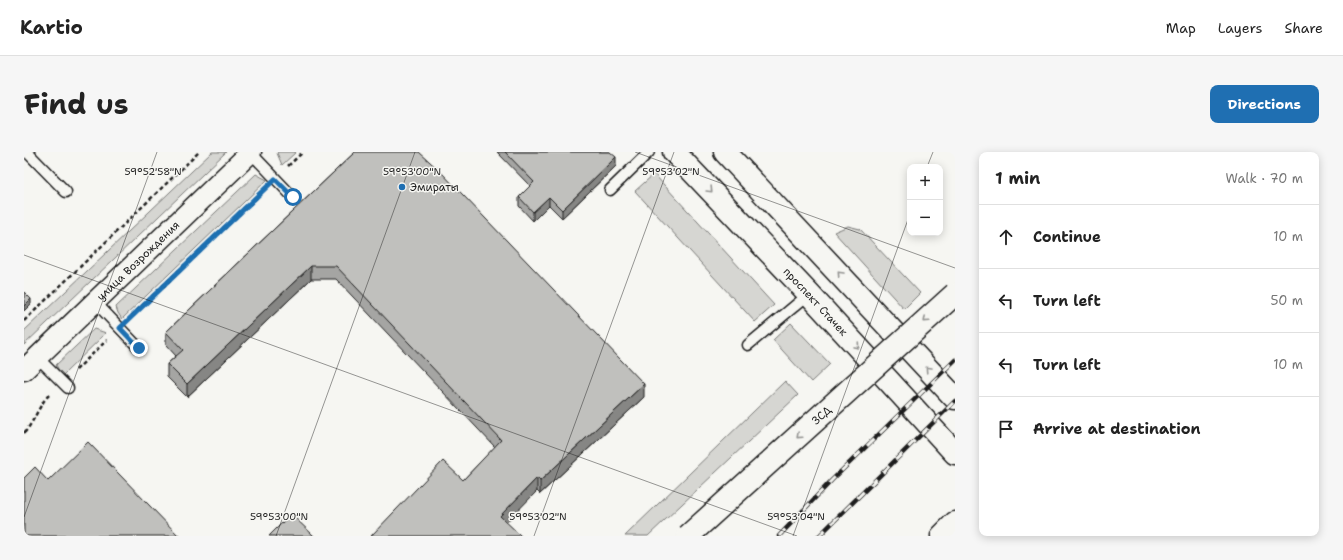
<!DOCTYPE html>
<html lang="en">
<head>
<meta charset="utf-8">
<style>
	body { margin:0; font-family:"Shantell Sans",sans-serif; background:#f6f6f6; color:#222 }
	.controls { position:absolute; right:12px; top:12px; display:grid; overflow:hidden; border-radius:8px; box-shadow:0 2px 10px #0003 }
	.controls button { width:36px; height:36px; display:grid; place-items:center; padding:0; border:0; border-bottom:1px solid #e0e0e0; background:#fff; color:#222; font:20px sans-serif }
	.stop { position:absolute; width:12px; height:12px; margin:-9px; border:3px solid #1f6fb2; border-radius:50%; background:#fff }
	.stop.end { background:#1f6fb2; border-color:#fff; box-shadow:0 1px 4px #0008 }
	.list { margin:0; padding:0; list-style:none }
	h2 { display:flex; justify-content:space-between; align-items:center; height:52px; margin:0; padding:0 16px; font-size:17px }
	h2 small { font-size:13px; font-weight:400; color:#767676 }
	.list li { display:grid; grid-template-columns:26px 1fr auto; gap:12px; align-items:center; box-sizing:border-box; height:64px; padding:0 16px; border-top:1px solid #e0e0e0 }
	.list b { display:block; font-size:15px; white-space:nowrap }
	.list em { font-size:13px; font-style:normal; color:#767676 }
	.icon { flex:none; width:22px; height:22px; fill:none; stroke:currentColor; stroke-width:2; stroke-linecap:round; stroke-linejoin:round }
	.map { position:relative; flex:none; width:931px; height:384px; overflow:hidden; border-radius:8px }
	header { display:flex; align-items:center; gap:24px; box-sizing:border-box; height:56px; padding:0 20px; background:#fff; border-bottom:1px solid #e0e0e0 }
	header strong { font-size:19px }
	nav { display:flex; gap:22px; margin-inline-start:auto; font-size:14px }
	.intro { display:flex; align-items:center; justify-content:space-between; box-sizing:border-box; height:96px; padding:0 24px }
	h1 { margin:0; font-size:28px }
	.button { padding:10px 18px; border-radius:8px; background:#1f6fb2; color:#fff; font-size:14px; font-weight:700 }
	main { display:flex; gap:24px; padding:0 24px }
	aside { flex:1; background:#fff; border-radius:8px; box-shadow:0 2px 10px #0003 }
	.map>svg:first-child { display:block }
	.green { fill:#d6d6d2; stroke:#797977 }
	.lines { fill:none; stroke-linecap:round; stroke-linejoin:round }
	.lane-casing { stroke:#1c1c1c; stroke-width:13 }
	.street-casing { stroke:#1c1c1c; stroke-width:23 }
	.primary-casing { stroke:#1c1c1c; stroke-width:25 }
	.highway-casing { stroke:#1c1c1c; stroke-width:25 }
	.path { stroke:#1c1c1c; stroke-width:2.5; stroke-dasharray:4 3; stroke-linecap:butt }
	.lane { stroke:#f6f6f2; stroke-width:10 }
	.street { stroke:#f6f6f2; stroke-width:20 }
	.primary { stroke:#f6f6f2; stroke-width:22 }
	.highway { stroke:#f6f6f2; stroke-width:22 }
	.rail-casing { stroke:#1c1c1c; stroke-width:4.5 }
	.rail { stroke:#f6f6f2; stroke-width:3; stroke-dasharray:9; stroke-linecap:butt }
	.highway-bridge-casing { stroke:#1c1c1c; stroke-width:25; stroke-linecap:butt }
	.highway-bridge { stroke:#f6f6f2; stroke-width:22 }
	.wall { fill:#a5a5a3; stroke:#1c1c1c }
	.shaded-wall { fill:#868684; stroke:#1c1c1c }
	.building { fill:#c0c0bd; stroke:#1c1c1c }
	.oneway { stroke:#949492 }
	.route { stroke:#1f6fb2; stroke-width:5 }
	.ticks { fill:none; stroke:#1c1c1c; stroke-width:1; stroke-opacity:0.45 }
	.poi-dot { fill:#1f6fb2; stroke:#f6f6f2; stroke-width:1.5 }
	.labels { text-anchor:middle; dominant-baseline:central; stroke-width:3; stroke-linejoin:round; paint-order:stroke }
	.poi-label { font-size:11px; fill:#1c1c1c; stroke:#f6f6f2; text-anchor:start }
	.street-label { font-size:11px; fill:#1c1c1c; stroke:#f6f6f2 }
	.ticks-label { font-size:10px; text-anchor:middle; fill:#1c1c1c; stroke:#f6f6f2; stroke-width:3; stroke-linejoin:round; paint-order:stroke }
</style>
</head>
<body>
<header>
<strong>Kartio</strong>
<nav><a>Map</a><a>Layers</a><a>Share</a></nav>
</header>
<div class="intro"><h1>Find us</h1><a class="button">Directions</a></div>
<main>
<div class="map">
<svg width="931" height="384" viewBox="0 0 931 384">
	<rect width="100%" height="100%" fill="#f6f6f2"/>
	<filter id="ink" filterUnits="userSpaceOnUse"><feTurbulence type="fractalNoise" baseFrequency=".025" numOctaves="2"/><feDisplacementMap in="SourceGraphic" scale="8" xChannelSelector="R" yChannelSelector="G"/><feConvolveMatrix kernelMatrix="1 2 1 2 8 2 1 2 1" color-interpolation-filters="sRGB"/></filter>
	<g filter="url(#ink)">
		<path class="green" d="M188 0H202L0 193V179Z
			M254 0H272L258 13 253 1Z
			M232 22 243 28 98 167 94 161 92 155Z
			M630 22 750 153 731 170 611 39Z
			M824 74 836 77 896 141 880 157 810 80Z
			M767 171 806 212 787 230 749 188Z
			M70 177 82 181 38 224 32 213Z
			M761 229 774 243 624 384H601Z"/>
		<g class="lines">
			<defs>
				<path id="lane" d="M3 0 42 40
					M227 1 269 45
					M586 38 625 0
					M71 150 115 196
					M724 193 785 142
					M13 205 44 236"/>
				<g id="street">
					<path id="s1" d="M0 218 227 0"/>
				</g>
				<g id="primary">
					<path id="s2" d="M650 0 785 142 931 301"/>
					<path d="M701 0 931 246"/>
				</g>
				<path id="highway" d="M918 384 931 371"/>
			</defs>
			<use href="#lane" class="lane-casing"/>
			<use href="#street" class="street-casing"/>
			<use href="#primary" class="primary-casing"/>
			<use href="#highway" class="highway-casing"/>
			<path class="path" d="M264 14 279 0
				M108 164 239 39
				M0 169 175 0
				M52 218 83 188
				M0 281C11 269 14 254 25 243"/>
			<use href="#lane" class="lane"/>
			<use href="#street" class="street"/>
			<use href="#primary" class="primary"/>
			<use href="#highway" class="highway"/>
			<defs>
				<path id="rail" d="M755 384 808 328 931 208
					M795 384 931 249"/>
			</defs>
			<use href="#rail" class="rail-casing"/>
			<use href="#rail" class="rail"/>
			<defs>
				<g id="highway-bridge">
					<path id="s3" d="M664 384 931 142"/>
				</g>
			</defs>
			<use href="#highway-bridge" class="highway-bridge-casing"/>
			<use href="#highway-bridge" class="highway-bridge"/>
		</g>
		<path class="wall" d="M331 0 620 245 516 342 513 339 439 328 471 295 312 127H287L163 245 143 225V212L152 204 142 193V180Z
			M473 0H586L592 14 538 66 525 53 509 69 495 54V45L506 34Z"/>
		<path class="shaded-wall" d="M592 5V14L538 66V58Z
			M525 45V53L509 69V60Z
			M287 114V127L163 245V232Z
			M7 147V152L0 159V154Z
			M620 232V245L516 342V329Z
			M513 326V339L476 377V364Z"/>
		<path class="building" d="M331 0H395L416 19 620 232 516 329 513 326 476 364 497 384H347L419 309 439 328 477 288 312 114H287L163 232 143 212 159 198 142 180Z
			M481 0H586L592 5 538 58 525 45 509 60 495 45 510 30Z
			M0 140 7 147 0 154Z
			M64 290 155 384H0V326L11 315 24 329Z
			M267 362 290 384H245Z"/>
		<defs><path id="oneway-chevron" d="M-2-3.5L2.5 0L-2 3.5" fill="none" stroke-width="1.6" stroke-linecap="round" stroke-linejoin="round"/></defs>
		<g class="oneway">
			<use href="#oneway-chevron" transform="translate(686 38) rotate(46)"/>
			<use href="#oneway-chevron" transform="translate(816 122) rotate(-133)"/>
			<use href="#oneway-chevron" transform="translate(902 168) rotate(138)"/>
			<use href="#oneway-chevron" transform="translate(833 194) rotate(48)"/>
			<use href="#oneway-chevron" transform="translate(904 217) rotate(-133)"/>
			<use href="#oneway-chevron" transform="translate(775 284) rotate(138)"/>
		</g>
	</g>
	<g class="lines" filter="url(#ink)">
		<path class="route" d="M115 196 96 176 251 27 269 45"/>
	</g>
	<path class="ticks" d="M611 0 931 116M903 15 909 0M0 103 773 384M0 365 133 0M252 384 391 0M510 384 650 0M769 384 886 62"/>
	<circle class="poi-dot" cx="378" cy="35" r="4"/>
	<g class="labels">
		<g class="poi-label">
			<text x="386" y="35">Эмираты</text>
		</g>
		<g class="street-label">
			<text stroke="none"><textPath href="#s1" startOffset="158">улица Возрождения</textPath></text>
			<text stroke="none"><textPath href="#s2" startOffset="206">проспект Стачек</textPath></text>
			<text stroke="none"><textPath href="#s3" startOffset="180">ЗСД</textPath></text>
		</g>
	</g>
	<g class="ticks-label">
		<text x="388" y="23">59°53'00"N</text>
		<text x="647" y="23">59°53'02"N</text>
		<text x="129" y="23">59°52'58"N</text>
		<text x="255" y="368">59°53'00"N</text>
		<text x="514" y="368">59°53'02"N</text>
		<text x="772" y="368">59°53'04"N</text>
	</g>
</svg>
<div class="controls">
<button>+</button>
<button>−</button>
</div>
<div class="stop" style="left:269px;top:45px"></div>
<div class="stop end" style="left:115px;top:196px"></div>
</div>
<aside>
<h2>1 min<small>Walk · 70 m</small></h2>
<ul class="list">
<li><svg class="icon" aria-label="ahead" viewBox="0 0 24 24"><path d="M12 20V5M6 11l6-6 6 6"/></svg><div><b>Continue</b></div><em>10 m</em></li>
<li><svg class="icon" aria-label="left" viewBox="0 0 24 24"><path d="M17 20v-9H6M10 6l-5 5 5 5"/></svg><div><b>Turn left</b></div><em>50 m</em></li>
<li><svg class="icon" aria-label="left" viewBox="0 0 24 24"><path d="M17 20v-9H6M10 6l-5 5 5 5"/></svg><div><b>Turn left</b></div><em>10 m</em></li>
<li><svg class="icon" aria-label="arrive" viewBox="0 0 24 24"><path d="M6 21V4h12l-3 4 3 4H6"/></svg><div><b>Arrive at destination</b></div></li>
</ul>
</aside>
</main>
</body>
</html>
